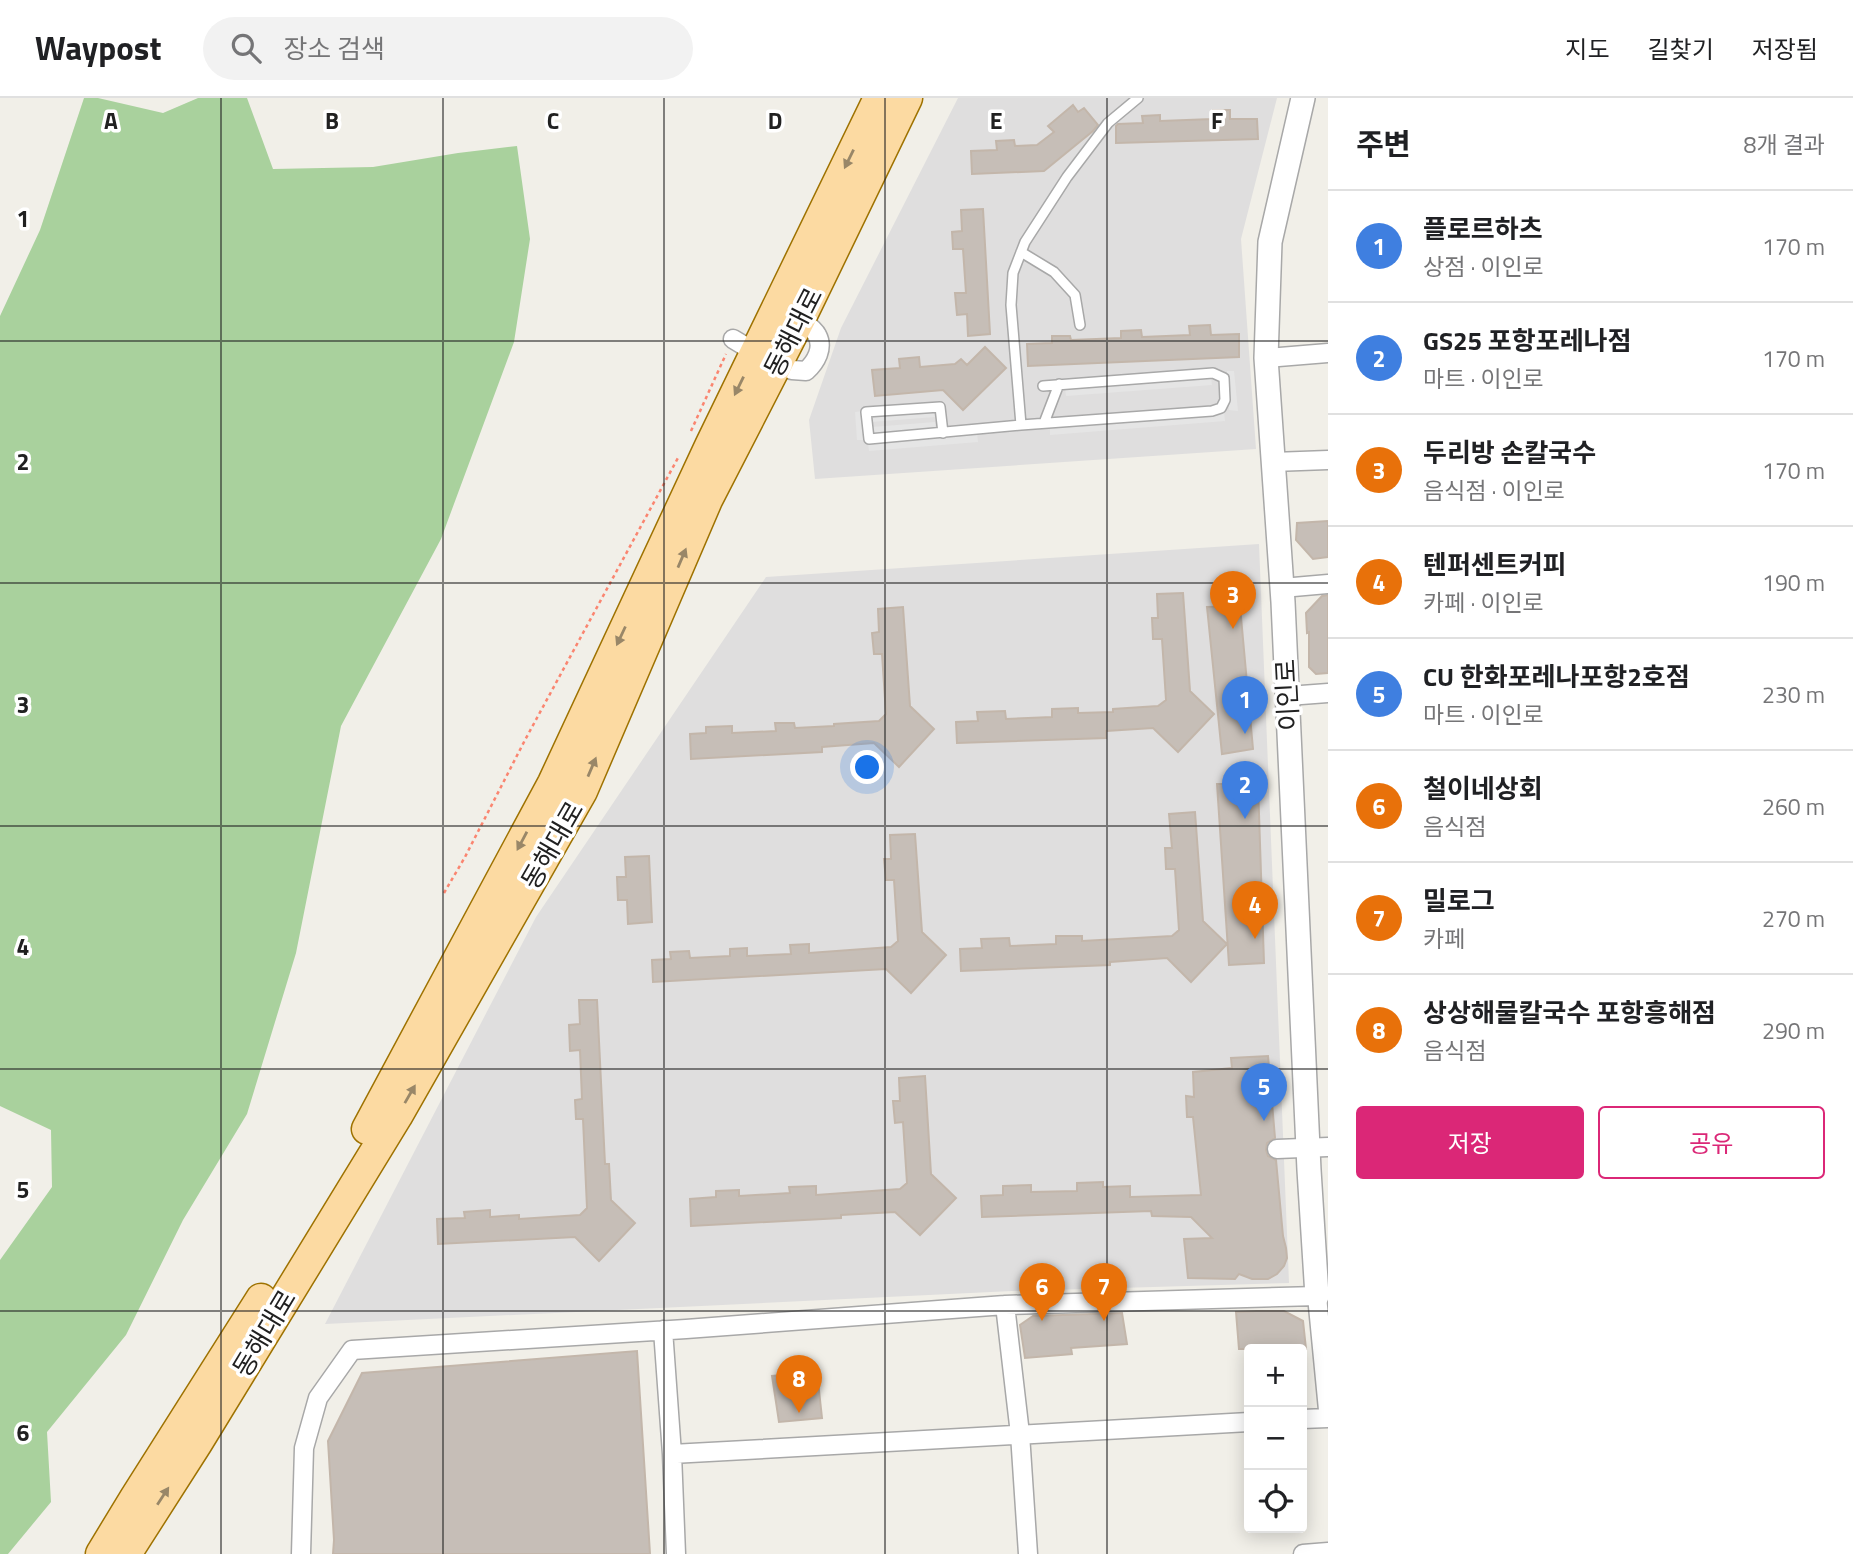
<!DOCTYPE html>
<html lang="ko">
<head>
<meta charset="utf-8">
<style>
	body { margin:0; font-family:"Titillium Web","Noto Sans KR",sans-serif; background:#f2f2f2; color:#202124 }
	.controls { position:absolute; right:21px; bottom:21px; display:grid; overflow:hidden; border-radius:7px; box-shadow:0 4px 18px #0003 }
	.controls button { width:63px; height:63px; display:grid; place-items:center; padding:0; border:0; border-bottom:2px solid #e0e0e0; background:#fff; color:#202124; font:35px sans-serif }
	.you { position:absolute; left:868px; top:670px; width:24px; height:24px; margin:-18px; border:5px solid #fff; border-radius:50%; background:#1a73e8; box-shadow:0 0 0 10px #1a73e833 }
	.badge { display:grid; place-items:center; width:46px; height:46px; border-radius:50%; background:#db2777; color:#fff; font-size:23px; font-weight:700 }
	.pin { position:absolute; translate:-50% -58px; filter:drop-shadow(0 2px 4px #0008) }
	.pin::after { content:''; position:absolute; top:37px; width:24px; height:21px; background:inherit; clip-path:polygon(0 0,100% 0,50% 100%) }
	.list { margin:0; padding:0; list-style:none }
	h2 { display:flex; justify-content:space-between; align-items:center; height:91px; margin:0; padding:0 28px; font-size:30px }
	h2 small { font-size:23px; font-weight:400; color:#757577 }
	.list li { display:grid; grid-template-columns:46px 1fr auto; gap:21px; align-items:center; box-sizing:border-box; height:112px; padding:0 28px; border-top:2px solid #e0e0e0 }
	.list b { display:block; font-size:26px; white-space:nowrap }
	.list p { margin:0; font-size:23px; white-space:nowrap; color:#757577 }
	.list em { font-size:23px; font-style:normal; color:#757577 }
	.actions { display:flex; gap:14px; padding:21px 28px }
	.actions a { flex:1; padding:16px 0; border:2px solid #db2777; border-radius:7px; text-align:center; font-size:24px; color:#db2777 }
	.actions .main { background:#db2777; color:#fff }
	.icon { flex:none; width:38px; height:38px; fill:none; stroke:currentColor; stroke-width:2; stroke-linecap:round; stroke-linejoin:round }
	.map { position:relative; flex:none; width:1328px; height:1456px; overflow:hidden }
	header { display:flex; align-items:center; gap:42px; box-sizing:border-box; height:98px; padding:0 35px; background:#fff; border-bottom:2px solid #e0e0e0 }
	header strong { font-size:33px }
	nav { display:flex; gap:38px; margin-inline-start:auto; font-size:24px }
	.search { width:490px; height:63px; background:#f2f2f2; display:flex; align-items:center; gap:18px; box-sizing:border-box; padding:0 24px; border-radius:38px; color:#757577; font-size:26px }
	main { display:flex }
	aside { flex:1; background:#fff }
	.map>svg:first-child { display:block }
	.residential { fill:#dfdede }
	.forest { fill:#a9d19d }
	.parking { fill:#e5e5e5 }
	.building { fill:#c6beb7; stroke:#c3b6aa; stroke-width:2 }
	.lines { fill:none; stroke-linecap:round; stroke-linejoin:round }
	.service-casing { stroke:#a8a8a8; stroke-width:12 }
	.minor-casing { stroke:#a8a8a8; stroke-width:21 }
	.tertiary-casing { stroke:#a8a8a8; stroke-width:26 }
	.primary-casing { stroke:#9e7200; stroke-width:33 }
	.path { stroke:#fa8570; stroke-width:2.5; stroke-dasharray:3.5 3.5; stroke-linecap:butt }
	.service { stroke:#fff; stroke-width:9 }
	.minor { stroke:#fff; stroke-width:18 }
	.tertiary { stroke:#fff; stroke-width:23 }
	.primary { stroke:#fcdaa2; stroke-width:30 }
	.oneway { fill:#998768 }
	.grid { fill:none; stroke:#212121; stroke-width:2; stroke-opacity:0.55 }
	.labels { text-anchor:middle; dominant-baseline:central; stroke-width:7; stroke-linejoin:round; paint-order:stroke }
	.street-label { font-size:26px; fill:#212121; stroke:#fff }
	.grid-label { font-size:23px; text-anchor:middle; font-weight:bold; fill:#212121; stroke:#fff; stroke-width:7; stroke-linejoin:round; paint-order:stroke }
</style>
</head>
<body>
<header>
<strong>Waypost</strong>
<div class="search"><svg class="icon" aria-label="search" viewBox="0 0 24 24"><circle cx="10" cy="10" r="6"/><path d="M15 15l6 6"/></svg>장소 검색</div>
<nav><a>지도</a><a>길찾기</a><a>저장됨</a></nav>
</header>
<main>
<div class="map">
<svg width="1328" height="1456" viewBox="0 0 1328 1456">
	<rect width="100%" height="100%" fill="#f1efe8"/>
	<path class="residential" d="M958 0H1277L1241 141 1256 351 815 381 809 322 841 230Z
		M1259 446 1289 1185 1012 1193 325 1226 536 819 766 479Z"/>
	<path class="forest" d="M84 0H98L163 15 198 0H247L273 71 373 69 458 55 517 48 530 141 514 244 441 441 341 628 296 855 247 1016 183 1122 126 1237 47 1334 51 1404 8 1456H0V1162L52 1089 51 1032 0 1008V218L40 132Z"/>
	<path class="parking" d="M1227 273H1234L1238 313 1229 312Z
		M1211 279 1212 287 1066 298 1065 289Z
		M934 312 935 319 871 324 870 317Z
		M864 313 867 342H857L855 314Z
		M1224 314 1225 323 1050 337V328Z
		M935 324V332L872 337V329Z
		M977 335 978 344 869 353 868 344Z"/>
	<path class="building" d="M1073 7 1078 14 1084 10 1098 27 1093 33 1044 73 972 76 971 53 997 52 996 43 1014 42 1015 48 1037 47 1054 34 1048 28Z
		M1213 12H1230V21H1257L1258 41 1116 45V28L1118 26 1143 25 1142 18 1160 17V23L1213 21Z
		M983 111 990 236 968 238 967 216 957 217 955 195H966L963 151H953L952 134 962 133 961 112Z
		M1210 227 1211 237 1239 236V259L1028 268 1027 246 1052 245V238H1070L1071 242 1121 240V233L1141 232 1142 239 1190 237 1189 228Z
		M985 249 1006 270 963 312 943 292 875 298 872 272 900 270 899 261 919 259 920 269 955 266 961 261 967 267Z
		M1328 423V459L1313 461 1296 442 1297 425Z
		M1183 495 1190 593 1214 616 1178 654 1153 630 1106 633V640L957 645 956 624 978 623 977 614 1005 613 1006 621 1052 619V611L1078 610V615L1113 614V611L1158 608 1166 602 1162 541H1153L1152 520H1158L1157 496Z
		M1328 497V575L1316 576 1309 569V534L1307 535 1306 515 1322 498Z
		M1240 508 1253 651 1222 656 1207 509Z
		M903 509 910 608 934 631 899 669 874 645 822 649V654L691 661 690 636 706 635V629L732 628V635L776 633 775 625H794L795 630 834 628V626L879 623 886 616 882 556H874L872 535 879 534 878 511Z
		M1217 686H1258L1264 865 1229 867Z
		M1195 714 1203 823 1227 846 1191 884 1167 860 1110 864V867L961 873 960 851 982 850 981 841 1009 840 1010 848 1056 846V838H1082V843L1172 838 1179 832 1175 771H1166L1165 750H1172L1169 716Z
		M915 736 922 834 946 857 911 895 886 871 653 884 652 862 671 861 670 854 689 853 690 860 730 858V851L747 850V858L791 856 790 847 809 846V855L891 849 898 843 894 782H886L884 761H891L890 737Z
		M649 758 652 824 628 826 627 802H618L617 779H626L625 759Z
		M579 902H597L605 1066H609L611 1102 635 1125 599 1163 575 1139 438 1146 437 1121 465 1120 464 1114 490 1112V1119L519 1117V1121L580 1117 587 1110 583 1021H576L575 1002 582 1001 580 952 570 953 569 927 580 926Z
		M1268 958 1275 1040 1267 1045 1266 1052 1268 1058 1276 1062 1283 1138 1286 1150 1287 1160 1284 1168 1277 1176 1268 1181H1252L1239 1176 1235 1181 1188 1180 1184 1141 1212 1140 1191 1119 1152 1118 1151 1113 982 1119 981 1098 1003 1097V1088L1031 1087V1094L1077 1093V1085L1103 1084V1089L1130 1088V1099L1201 1097 1193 1019H1187L1186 998 1194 999 1193 974 1232 970 1231 960Z
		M925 978 931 1076 956 1100 920 1137 895 1114 841 1117V1120L691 1128 690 1101 716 1099V1093L739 1092V1098L790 1095 789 1089 816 1088V1097L900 1091 907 1085 903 1024 895 1025 893 1003H900L899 980Z
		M1257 1213H1284L1303 1223 1306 1251H1239L1236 1214Z
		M1122 1215 1127 1246 1071 1250 1072 1256 1025 1260 1020 1227 1033 1218Z
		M637 1253 650 1456H333L334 1442 328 1343 362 1275Z
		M817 1274 822 1320 779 1324 772 1278Z"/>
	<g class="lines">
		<defs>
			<path id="service" d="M1021 154 1054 174 1075 197 1080 227
				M1044 325 1059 286
				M1021 327 1212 313 1221 310 1225 302 1224 280 1213 275 1043 288
				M943 335 940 309 866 314 869 341 1021 327 1011 207 1013 175 1025 144 1067 79 1108 25 1138 0"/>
			<path id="minor" d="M733 241 743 247
				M1266 260 1328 255
				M792 272 806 273C816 264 824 250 817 237 814 231 805 225 800 221
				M1273 364 1328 362
				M1282 490 1328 486
				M1288 598 1328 595
				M1277 1051 1328 1049
				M1005 1207 1020 1336 1028 1456
				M663 1232 672 1356 676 1456
				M1302 1321 1328 1320
				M672 1356 1249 1324
				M301 1456 304 1350 318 1300 352 1252 686 1231 1005 1207 1317 1198 1328 1312
				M1303 1456 1328 1454"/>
			<path id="tertiary" d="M1303 0 1270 144 1266 260 1283 504 1309 1072 1317 1198"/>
			<path id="primary" d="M367 1031 553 685 710 348 879 0
				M101 1456 135 1400 261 1201
				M126 1456 197 1345 397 1018 582 693 707 402 800 221 907 0"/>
		</defs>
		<use href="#service" class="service-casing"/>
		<use href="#minor" class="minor-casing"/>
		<use href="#tertiary" class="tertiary-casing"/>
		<use href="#primary" class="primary-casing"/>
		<path class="path" d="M691 333 726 256
			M444 795 465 759 525 642 679 358"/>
		<use href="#service" class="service"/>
		<use href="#minor" class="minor"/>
		<use href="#tertiary" class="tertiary"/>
		<use href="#primary" class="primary"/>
	</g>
	<defs><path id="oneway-solid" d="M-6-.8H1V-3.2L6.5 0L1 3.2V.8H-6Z" transform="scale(1.75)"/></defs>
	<g class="oneway">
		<use href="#oneway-solid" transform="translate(849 61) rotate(116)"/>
		<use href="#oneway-solid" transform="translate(739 288) rotate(116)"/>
		<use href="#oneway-solid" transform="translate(682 460) rotate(-67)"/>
		<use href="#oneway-solid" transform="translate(621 538) rotate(115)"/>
		<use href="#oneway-solid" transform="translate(592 669) rotate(-67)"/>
		<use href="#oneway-solid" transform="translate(522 743) rotate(118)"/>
		<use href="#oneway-solid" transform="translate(410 996) rotate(-60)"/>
		<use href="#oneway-solid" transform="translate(163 1398) rotate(-57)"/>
	</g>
	<path class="grid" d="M221 0V1456M443 0V1456M664 0V1456M885 0V1456M1107 0V1456M0 243H1328M0 485H1328M0 728H1328M0 971H1328M0 1213H1328"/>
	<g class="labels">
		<g class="street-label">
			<text transform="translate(793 234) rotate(-63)">동해대로</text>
			<text transform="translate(1287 597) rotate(-93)">이인로</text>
			<text transform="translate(552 747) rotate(-60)">동해대로</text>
			<text transform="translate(264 1235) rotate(-59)">동해대로</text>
		</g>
	</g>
	<g class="grid-label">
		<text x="111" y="31">A</text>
		<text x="332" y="31">B</text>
		<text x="553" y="31">C</text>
		<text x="775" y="31">D</text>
		<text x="996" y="31">E</text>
		<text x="1217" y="31">F</text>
		<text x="23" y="129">1</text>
		<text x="23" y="372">2</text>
		<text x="23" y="615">3</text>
		<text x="23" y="857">4</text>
		<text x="23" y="1100">5</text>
		<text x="23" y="1343">6</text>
	</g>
</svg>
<div class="controls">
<button>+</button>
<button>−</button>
<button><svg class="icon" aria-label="locate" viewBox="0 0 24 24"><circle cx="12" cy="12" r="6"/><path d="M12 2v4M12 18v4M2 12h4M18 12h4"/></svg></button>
</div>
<div class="you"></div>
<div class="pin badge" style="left:1245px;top:636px;background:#3f7fe0">1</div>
<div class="pin badge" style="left:1245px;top:721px;background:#3f7fe0">2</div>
<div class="pin badge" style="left:1233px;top:531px;background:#e8710a">3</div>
<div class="pin badge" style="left:1255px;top:841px;background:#e8710a">4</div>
<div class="pin badge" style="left:1264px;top:1023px;background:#3f7fe0">5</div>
<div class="pin badge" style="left:1042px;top:1223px;background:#e8710a">6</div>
<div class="pin badge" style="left:1104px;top:1223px;background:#e8710a">7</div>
<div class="pin badge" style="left:799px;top:1315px;background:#e8710a">8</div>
</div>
<aside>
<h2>주변<small>8개 결과</small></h2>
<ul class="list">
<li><span class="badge" style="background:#3f7fe0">1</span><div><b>플로르하츠</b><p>상점 · 이인로</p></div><em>170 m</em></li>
<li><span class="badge" style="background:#3f7fe0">2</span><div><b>GS25 포항포레나점</b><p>마트 · 이인로</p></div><em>170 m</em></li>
<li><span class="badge" style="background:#e8710a">3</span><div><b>두리방 손칼국수</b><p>음식점 · 이인로</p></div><em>170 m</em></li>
<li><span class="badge" style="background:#e8710a">4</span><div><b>텐퍼센트커피</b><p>카페 · 이인로</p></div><em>190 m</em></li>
<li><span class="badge" style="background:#3f7fe0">5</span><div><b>CU 한화포레나포항2호점</b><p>마트 · 이인로</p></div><em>230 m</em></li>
<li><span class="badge" style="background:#e8710a">6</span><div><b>철이네상회</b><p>음식점</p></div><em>260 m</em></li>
<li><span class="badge" style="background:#e8710a">7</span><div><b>밀로그</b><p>카페</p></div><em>270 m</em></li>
<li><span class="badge" style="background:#e8710a">8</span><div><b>상상해물칼국수 포항흥해점</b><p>음식점</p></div><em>290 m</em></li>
</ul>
<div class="actions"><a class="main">저장</a><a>공유</a></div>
</aside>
</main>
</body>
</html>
